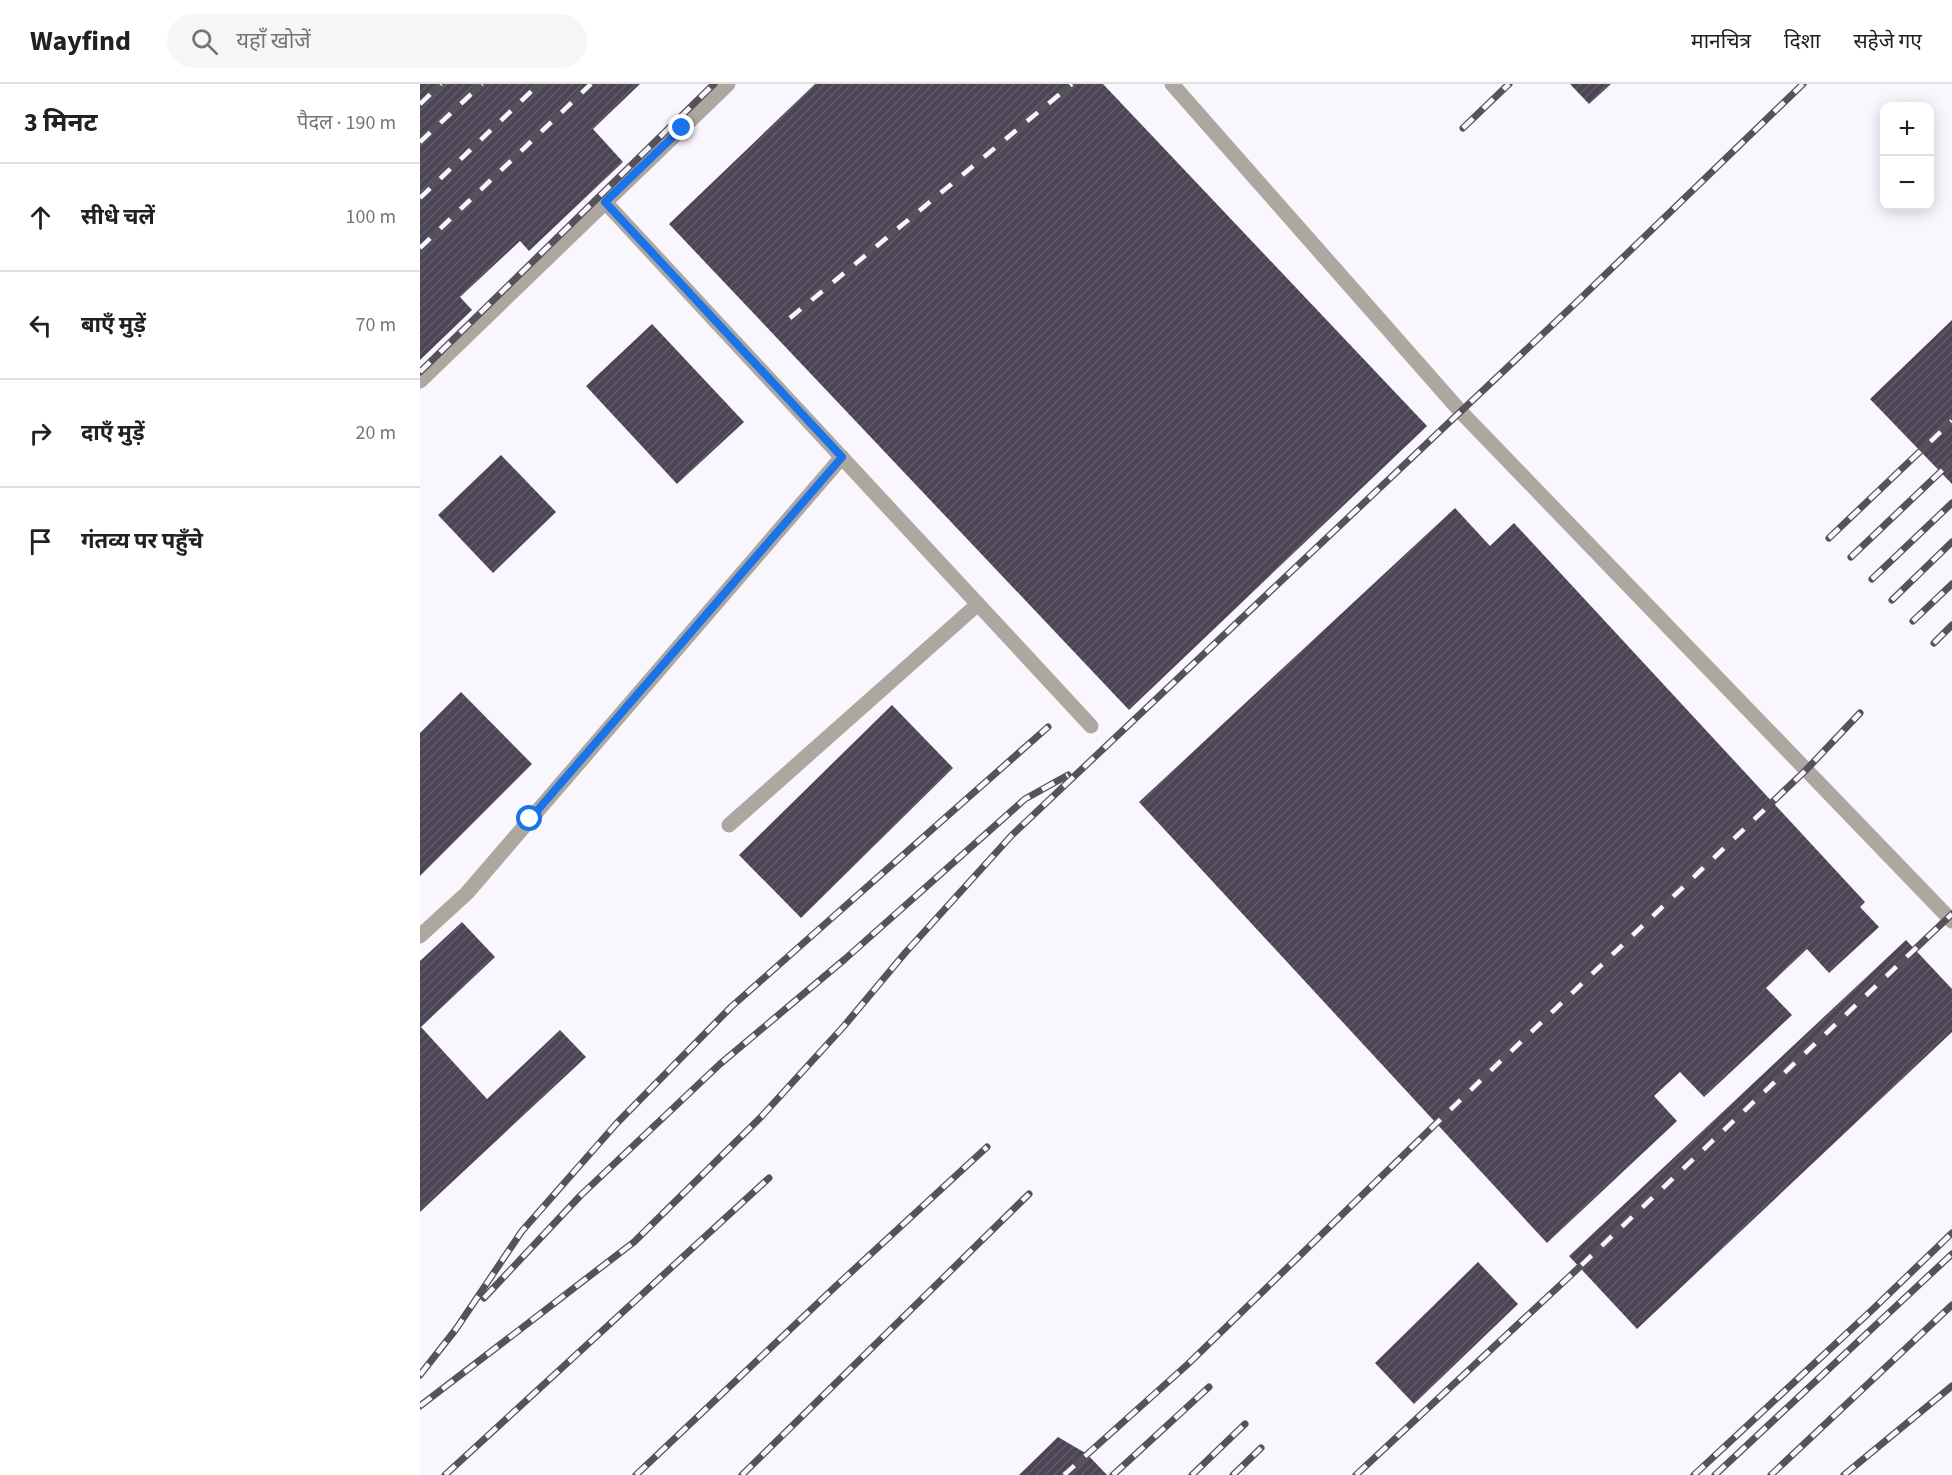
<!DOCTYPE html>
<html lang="hi">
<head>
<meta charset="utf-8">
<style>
	body { margin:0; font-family:"Source Sans 3","Noto Sans Devanagari",sans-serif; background:#f6f6f6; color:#202124 }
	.controls { position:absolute; right:18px; top:18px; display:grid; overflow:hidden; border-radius:12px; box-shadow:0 3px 15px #0003 }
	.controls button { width:54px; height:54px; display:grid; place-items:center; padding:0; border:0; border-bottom:2px solid #e0e0e0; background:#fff; color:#202124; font:30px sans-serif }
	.stop { position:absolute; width:18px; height:18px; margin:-14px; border:4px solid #1a73e8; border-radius:50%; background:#fff }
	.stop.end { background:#1a73e8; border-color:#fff; box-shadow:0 2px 6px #0008 }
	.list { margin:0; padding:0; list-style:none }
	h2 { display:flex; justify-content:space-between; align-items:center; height:78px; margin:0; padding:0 24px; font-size:26px }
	h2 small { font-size:20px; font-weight:400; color:#757577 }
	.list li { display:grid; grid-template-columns:39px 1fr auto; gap:18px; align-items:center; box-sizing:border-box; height:108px; padding:0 24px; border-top:2px solid #e0e0e0 }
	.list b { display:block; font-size:22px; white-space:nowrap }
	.list em { font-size:20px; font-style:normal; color:#757577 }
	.icon { flex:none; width:33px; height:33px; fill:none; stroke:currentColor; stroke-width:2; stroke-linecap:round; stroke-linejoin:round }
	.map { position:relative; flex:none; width:1532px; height:1391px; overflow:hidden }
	header { display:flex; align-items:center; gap:36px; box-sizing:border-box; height:84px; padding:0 30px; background:#fff; border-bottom:2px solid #e0e0e0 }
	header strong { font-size:28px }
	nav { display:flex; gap:33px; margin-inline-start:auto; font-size:21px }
	.search { width:420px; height:54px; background:#f6f6f6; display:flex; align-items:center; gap:15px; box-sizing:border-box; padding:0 21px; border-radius:33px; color:#757577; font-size:22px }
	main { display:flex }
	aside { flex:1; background:#fff }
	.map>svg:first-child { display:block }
	.building { fill:url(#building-hatch) }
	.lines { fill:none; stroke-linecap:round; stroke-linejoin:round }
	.service { stroke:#aca79f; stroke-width:15 }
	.rail-casing { stroke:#555259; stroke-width:7 }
	.rail { stroke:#f9f6fe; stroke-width:4.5; stroke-dasharray:14; stroke-linecap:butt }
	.route { stroke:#1a73e8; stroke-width:8 }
</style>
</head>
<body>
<header>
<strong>Wayfind</strong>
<div class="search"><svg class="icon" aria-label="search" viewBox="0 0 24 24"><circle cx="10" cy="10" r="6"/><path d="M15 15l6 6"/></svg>यहाँ खोजें</div>
<nav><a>मानचित्र</a><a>दिशा</a><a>सहेजे गए</a></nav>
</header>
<main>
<aside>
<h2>3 मिनट<small>पैदल · 190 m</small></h2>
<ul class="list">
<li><svg class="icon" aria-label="ahead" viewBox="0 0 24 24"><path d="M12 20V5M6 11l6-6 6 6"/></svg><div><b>सीधे चलें</b></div><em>100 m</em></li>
<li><svg class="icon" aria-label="left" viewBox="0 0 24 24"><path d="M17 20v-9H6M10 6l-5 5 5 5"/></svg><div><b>बाएँ मुड़ें</b></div><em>70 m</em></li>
<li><svg class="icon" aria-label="right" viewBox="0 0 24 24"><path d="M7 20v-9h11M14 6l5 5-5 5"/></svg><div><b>दाएँ मुड़ें</b></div><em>20 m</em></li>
<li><svg class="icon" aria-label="arrive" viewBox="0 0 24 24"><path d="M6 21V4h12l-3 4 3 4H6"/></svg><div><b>गंतव्य पर पहुँचे</b></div></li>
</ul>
</aside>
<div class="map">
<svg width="1532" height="1391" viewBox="0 0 1532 1391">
	<defs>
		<pattern id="building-hatch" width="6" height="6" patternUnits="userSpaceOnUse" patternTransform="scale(1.5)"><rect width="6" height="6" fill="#4b4555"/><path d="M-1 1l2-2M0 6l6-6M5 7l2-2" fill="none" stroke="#615c69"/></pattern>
	</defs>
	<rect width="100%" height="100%" fill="#f9f6fe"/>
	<path class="building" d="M0 0H220L173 45 203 78 109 167 100 157 40 213 52 226 0 276Z
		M395 0H683L1007 342 709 626 249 140Z
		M1150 0H1191L1169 20Z
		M1532 236V400L1450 315Z
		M232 240 324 338 257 400 166 302Z
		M81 371 136 428 73 489 18 431Z
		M1035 424 1070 462 1094 439 1445 818 1440 823 1459 843 1409 889 1387 865 1346 904 1372 931 1284 1013 1260 988 1234 1012 1257 1037 1127 1159 719 718Z
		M41 608 112 680 0 792V649Z
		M472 621 533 684 381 834 319 771Z
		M42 838 75 873 1 943 67 1015 140 946 166 973 0 1128V877Z
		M1486 856 1532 905V948L1217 1245 1149 1172Z
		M1058 1178 1098 1220 994 1320 955 1279Z
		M638 1353 667 1370 687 1391H599Z"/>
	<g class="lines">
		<path class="service" d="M752 0 1041 328 1532 837
			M185 118 671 642
			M0 297 308 0
			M309 741 558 520
			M0 852 47 809 422 373"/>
		<defs>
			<path id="rail" d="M0 20 21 0
				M1043 44 1089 0
				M0 58 62 0
				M0 114 119 0
				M0 164 171 0
				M370 234 652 0
				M0 288 294 0
				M1409 454 1532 337
				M1431 473 1532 377
				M1452 495 1532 419
				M1472 516 1532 458
				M1493 537 1532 500
				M1514 559 1532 541
				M64 1214 160 1112 300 980 425 875 605 715 648 691
				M0 1291 36 1245 102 1147 197 1039 311 923 628 643
				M0 1322 214 1158 341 1033 424 942 485 869 592 751 1162 213 1383 0
				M25 1391 349 1094
				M216 1391 416 1202 567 1063
				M322 1391 609 1110
				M644 1391 768 1280 1064 993 1386 686 1440 629
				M693 1391 789 1303
				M772 1391 825 1340
				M813 1391 841 1364
				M936 1391 1151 1191 1532 830
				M1274 1391 1452 1226 1532 1149
				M1295 1391 1532 1170
				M1351 1391 1532 1221
				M1424 1391 1532 1302"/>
		</defs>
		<use href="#rail" class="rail-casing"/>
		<use href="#rail" class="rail"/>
	</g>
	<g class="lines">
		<path class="route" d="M110 735 422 373 185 118 262 44"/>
	</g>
</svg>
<div class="controls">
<button>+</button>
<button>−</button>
</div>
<div class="stop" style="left:110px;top:735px"></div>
<div class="stop end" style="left:262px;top:44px"></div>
</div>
</main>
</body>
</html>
